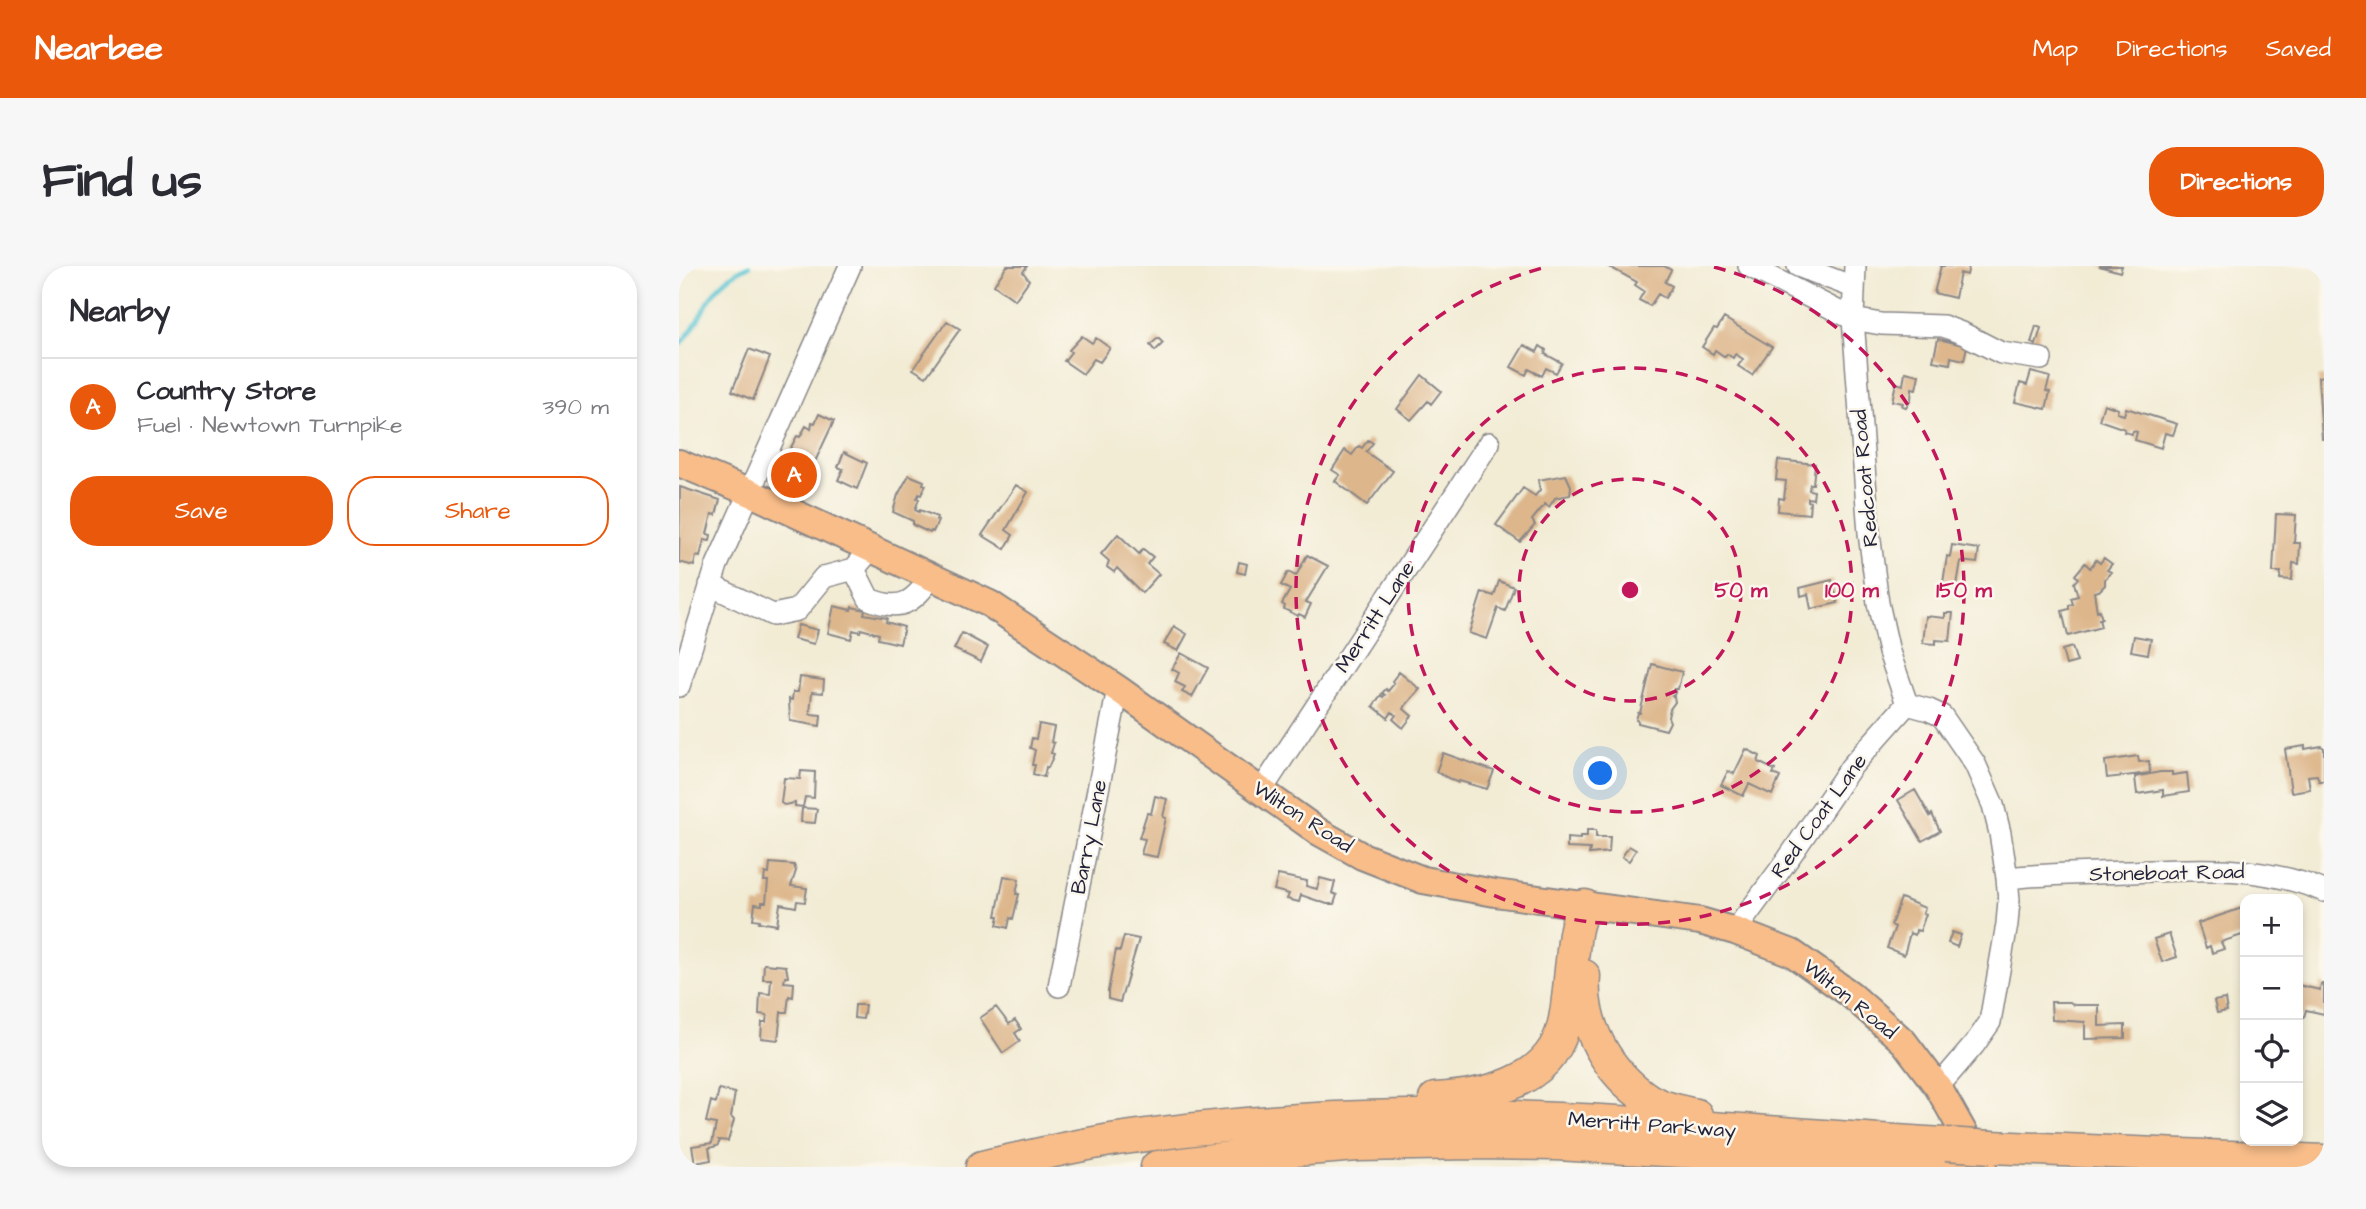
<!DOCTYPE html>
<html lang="en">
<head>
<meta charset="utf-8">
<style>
	body { margin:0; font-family:"Architects Daughter",sans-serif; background:#f7f7f7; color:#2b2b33 }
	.controls { position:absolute; right:21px; bottom:21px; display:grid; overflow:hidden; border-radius:14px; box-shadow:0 4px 10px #0003 }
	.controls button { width:63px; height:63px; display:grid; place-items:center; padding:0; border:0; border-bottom:2px solid #e1e1e2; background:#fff; color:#2b2b33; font:35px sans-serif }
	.you { position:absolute; left:922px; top:508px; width:24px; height:24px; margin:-18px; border:5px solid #fff; border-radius:50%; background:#1a73e8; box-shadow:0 0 0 10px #1a73e833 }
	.badge { display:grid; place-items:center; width:46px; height:46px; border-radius:50%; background:#ea580c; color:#fff; font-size:23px; font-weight:700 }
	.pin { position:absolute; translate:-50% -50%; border:4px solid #fff; box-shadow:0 2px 7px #0006 }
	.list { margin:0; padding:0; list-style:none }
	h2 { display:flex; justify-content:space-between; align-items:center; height:91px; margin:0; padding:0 28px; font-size:30px }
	h2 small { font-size:23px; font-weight:400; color:#7c7c81 }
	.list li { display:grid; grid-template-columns:46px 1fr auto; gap:21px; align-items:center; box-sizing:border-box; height:98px; padding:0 28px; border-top:2px solid #e1e1e2 }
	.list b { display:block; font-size:26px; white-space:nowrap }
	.list p { margin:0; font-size:23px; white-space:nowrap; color:#7c7c81 }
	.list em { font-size:23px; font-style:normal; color:#7c7c81 }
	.actions { display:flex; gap:14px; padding:21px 28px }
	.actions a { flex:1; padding:16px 0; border:2px solid #ea580c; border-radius:28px; text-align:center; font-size:24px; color:#ea580c }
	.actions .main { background:#ea580c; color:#fff }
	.icon { flex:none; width:38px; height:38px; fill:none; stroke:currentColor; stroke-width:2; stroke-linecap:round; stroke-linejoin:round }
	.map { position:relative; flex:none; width:1645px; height:901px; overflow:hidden; border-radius:28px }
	header { display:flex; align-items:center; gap:42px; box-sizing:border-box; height:98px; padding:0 35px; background:#ea580c; color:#fff }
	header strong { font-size:33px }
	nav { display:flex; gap:38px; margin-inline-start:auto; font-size:24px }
	.intro { display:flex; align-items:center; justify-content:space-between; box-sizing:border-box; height:168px; padding:0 42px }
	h1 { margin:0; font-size:49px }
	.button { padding:18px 32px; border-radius:28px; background:#ea580c; color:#fff; font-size:24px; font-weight:700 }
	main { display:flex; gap:42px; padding:0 42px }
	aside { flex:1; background:#fff; border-radius:28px; box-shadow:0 4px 10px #0003 }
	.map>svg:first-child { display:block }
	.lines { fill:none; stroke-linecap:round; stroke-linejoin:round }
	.stream { stroke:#5bc6d6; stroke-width:4.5 }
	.building { fill:#ddb68b }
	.minor-casing { stroke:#8a8788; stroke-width:24 }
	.major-casing { stroke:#8a8788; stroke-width:30 }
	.highway-casing { stroke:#8a8788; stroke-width:35 }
	.minor { stroke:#fff; stroke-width:21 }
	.major { stroke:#f8bd89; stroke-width:26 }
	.highway { stroke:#f8bd89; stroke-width:32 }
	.highway-bridge-casing { stroke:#8a8788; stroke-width:35; stroke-linecap:butt }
	.highway-bridge { stroke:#f8bd89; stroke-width:32 }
	.ring { fill:none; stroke:#c2185b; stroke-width:3.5; stroke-dasharray:12 9 }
	.labels { text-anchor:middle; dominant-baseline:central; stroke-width:5; stroke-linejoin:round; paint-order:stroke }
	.street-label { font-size:21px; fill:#22223b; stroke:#fbf7ec }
	.centre { fill:#c2185b; stroke:#fbf7ec; stroke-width:3.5 }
	.ring-label { font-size:21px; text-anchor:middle; font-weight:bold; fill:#c2185b; stroke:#fbf7ec; stroke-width:5; stroke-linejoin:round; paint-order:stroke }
</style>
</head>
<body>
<header>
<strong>Nearbee</strong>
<nav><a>Map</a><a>Directions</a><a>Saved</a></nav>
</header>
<div class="intro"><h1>Find us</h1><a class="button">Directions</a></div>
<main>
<aside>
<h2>Nearby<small></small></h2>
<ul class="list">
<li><span class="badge">A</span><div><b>Country Store</b><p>Fuel · Newtown Turnpike</p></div><em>390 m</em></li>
</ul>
<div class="actions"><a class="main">Save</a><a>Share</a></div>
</aside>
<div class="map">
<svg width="1645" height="901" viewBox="0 0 1645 901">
	<rect width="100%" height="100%" fill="#fbf7ec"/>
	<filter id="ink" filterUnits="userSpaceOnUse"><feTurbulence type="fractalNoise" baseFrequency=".0143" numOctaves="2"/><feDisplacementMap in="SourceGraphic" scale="14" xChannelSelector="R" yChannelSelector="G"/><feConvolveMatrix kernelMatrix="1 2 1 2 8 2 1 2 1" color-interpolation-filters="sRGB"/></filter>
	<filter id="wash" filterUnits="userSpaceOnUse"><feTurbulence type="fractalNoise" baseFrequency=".00686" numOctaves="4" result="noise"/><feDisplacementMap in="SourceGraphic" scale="28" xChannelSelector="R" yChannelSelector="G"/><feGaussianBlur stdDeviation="1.57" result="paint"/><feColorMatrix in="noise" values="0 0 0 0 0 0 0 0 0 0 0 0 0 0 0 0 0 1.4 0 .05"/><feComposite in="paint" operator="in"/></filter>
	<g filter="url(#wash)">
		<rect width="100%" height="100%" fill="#f2ecd5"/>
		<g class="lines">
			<path class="stream" d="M0 79C29 51 24 20 70 0"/>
		</g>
		<g id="blocks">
			<path class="building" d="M328 0H348L344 6 350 14 336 34 315 19Z
				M929 0H985L992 4 986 16 993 20 991 24 986 32 979 28 971 40 960 34 965 25 956 19 958 16Z
				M1262 0H1290L1288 9 1281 7 1276 32 1255 27Z
				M1420 0H1443L1441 6Z
				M1045 52 1093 81 1073 109 1059 100 1064 93 1056 88 1054 92 1048 88 1046 91 1036 84 1034 88 1023 81 1035 62 1038 63Z
				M268 55 281 63 247 111 234 103Z
				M1357 60 1362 62 1357 79 1352 77Z
				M403 70 413 77 417 72 431 82 421 96 415 93 404 108 385 95 392 86 390 84Z
				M479 72 484 77 476 85 471 79Z
				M1259 73 1288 80 1285 94 1272 91 1271 98 1254 95Z
				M845 79 858 86 861 80 867 84 866 88 883 97 877 107 867 102 863 110 850 103 847 109 832 101Z
				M70 83 91 91 74 134 53 125Z
				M1226 106 1240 109 1237 123 1233 122 1232 133 1227 141 1223 140 1224 137 1213 135 1217 117 1224 119Z
				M1352 106 1371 111 1367 125 1371 126 1367 143 1336 136 1341 117 1348 119Z
				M743 109 762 125 752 138 749 135 732 154 718 143Z
				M1645 110V173H1643L1639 111Z
				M1425 138 1439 143 1438 147 1445 149 1447 142 1498 158 1494 169 1486 167 1482 182 1456 174 1458 166 1454 165 1453 168 1445 166 1446 163 1420 154Z
				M140 148 155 155 133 202 112 193 113 187 110 185 118 170 121 171 127 160 132 163 133 156 136 157Z
				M689 174 694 177 687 186 714 205 688 239 656 215 661 209 653 204 666 184 673 189 680 180 683 182Z
				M165 186 188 197 178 223 159 214 164 203 159 201Z
				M1099 194 1136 198 1134 218H1131L1130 224 1135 225 1134 233 1129 232V235L1131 236 1130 248 1099 245 1100 232 1105 233 1107 215 1097 214Z
				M230 209 245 215 244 218 247 219 242 229 240 228 238 232 240 233 236 244 240 246 241 244 258 251 257 254 259 255 254 266 252 265 251 267 234 259V255L214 246 219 229Z
				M887 209 892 220 891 229 876 232 870 241 866 238 853 254 856 259 841 276 817 259 844 222 856 230 861 224 859 214Z
				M337 219 349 226 327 264 334 269 326 283 303 269Z
				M1 221 41 234 37 249 33 248 28 268 32 269 31 275 25 274 21 291 17 290 15 300 0 296Z
				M1597 248 1617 249 1615 277H1621L1620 298 1614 297 1613 314 1601 313 1602 306H1594Z
				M439 268 460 288 464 283 474 291 468 298 480 308 463 327 438 302 435 306 428 301 430 295 422 288Z
				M1273 279 1300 283 1298 297 1282 295 1278 319 1264 317 1268 290 1271 291Z
				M628 289 649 300 627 336 632 338 626 351 620 348 619 350 605 343 606 340 603 338 611 324 602 319 609 306 617 310Z
				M1425 292 1433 298 1428 304 1432 306 1426 313V319L1420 325 1415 326 1418 345 1420 344 1423 353H1420L1422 361 1389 370 1383 345 1390 343V339L1394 338 1392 332 1399 330 1395 317 1399 312 1396 309 1406 297 1411 302 1417 294 1421 297Z
				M560 296 568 298 566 308 558 306Z
				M1153 314 1159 337 1132 343 1129 328 1122 330 1121 322Z
				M820 315 835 321 826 345 819 342 808 373 790 367 803 326 815 330Z
				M155 340 172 344 173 341 186 344 185 348 208 352 207 356 225 361 221 378 199 373 200 368 182 363 181 366 174 364 172 373 149 367Z
				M1266 347H1274L1271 375 1257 374V378L1244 377 1247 350 1266 352Z
				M119 359 139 364 135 378 115 373Z
				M495 360 508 368 499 385 485 378Z
				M283 367 309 381 302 396 275 383Z
				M1455 370 1472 373 1469 388 1452 385Z
				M1393 381 1398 396 1387 399 1383 384Z
				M502 387 529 402 513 431 503 426 506 421 496 416 500 407 493 403Z
				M973 398 1003 406 999 423H994L997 424 995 429 993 430 995 431 996 436 991 443 989 451 991 456 987 464 959 457V455L957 454 959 447H961Z
				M720 406 741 423 727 439 725 443 733 450 724 462 714 453 717 449 713 446 709 452 694 440 702 429 704 431 706 429 703 427 707 423 709 425 715 418 713 415Z
				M121 411 145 414 144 427 133 426 131 448 142 449 141 460 111 455 110 433 113 434 114 426H119Z
				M360 458 375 461 372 476 375 477 372 487 375 488 369 502 367 501 365 511 354 508 356 499H353L356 484 351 482 353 472 357 473Z
				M1626 480V483L1642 480 1645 482V515H1640L1638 509 1629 510 1631 523 1612 526 1606 483Z
				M1067 483 1081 490 1079 496 1096 504 1094 508 1101 511 1093 529 1070 518 1064 530 1042 519 1049 505 1055 508Z
				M764 487 815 505 808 523 780 515 779 517 757 506Z
				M1459 490 1460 496 1470 495 1471 507 1428 512 1426 495Z
				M122 505 136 506 135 532 126 531 124 541 116 540V537L105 539 102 537 105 512 121 513Z
				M1481 506H1493V509L1508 507 1510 526 1484 530V524L1458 528 1456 511Z
				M1236 524 1251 550 1253 548 1261 565 1243 575 1219 534Z
				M476 530 488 533 484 551 487 552 478 591 462 588 466 573 460 572 468 547 472 548Z
				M123 542 138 543 136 557 122 556Z
				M908 564H917V571H931L930 586 910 588 911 583 888 582V572L901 573V570H908Z
				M950 580 957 584 950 595 943 591Z
				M91 597 115 599 117 605 112 620 128 622 126 636 118 635 117 641 101 638 98 659 80 656 81 654 74 653 76 638 83 639V636H87L89 615H85L86 607 90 608Z
				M599 609 628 615 627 620 638 623 641 612 656 616 653 627 658 629 655 638H648L622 629 620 636 608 633 610 628 595 624Z
				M325 610 340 613 337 628H340L334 653 331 652 329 662 318 659 320 650H317Z
				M1222 632 1246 642 1244 647 1247 648 1241 665 1237 664 1236 669 1231 667 1225 689 1208 682 1216 661 1212 659Z
				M1566 641V668L1542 676 1545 683 1533 687 1531 680 1527 682 1519 657Z
				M1273 666 1282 669 1278 681 1269 677Z
				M1490 668 1498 691 1483 696 1475 673Z
				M445 670 460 673 441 736 429 733V725L437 684 441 685Z
				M85 698 107 700 109 711H106L105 716 115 717 114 731 110 730 108 746H102L99 774 82 772 83 756H87L88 749 80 748 81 727 91 728 92 713H84Z
				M1642 718H1645V748L1627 744 1625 751 1619 749V719L1641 724Z
				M1546 733 1548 745 1538 747 1535 735Z
				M1372 736H1391L1395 739H1420V760L1446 759V772L1406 773V756L1373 754Z
				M176 739H186L184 753 175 752Z
				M317 741 330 758 336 754 342 763 336 767 341 775 324 787 301 752Z
				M40 823 56 827 52 851 55 854 49 875 40 874 41 875 38 880 30 882 32 894 16 897 13 880 33 877 37 858 27 856 32 835 37 837Z"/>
		</g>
	</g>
	<g filter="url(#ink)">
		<use href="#blocks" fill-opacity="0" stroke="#8a8788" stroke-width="2"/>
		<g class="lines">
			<defs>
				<path id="minor" d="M1070 0 1174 53 1202 58 1264 60 1285 68 1322 87 1362 93
					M1119 0 1174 21
					M1176 0 1174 53 1190 267 1199 337 1210 386 1228 438
					M175 303 190 333C222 346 234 337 253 310
					M31 319 94 349 118 344 145 311 175 303 193 282
					M0 420 38 299 171 0
					M1228 438 1250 444 1263 450 1296 498 1314 539 1321 567 1328 612 1330 634 1328 658 1311 756 1295 779 1259 821
					M582 525 810 177
					M1328 612C1368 608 1408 607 1448 606 1517 603 1580 598 1645 625
					M1056 665 1109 593 1172 501 1228 438
					M380 720 439 423"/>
				<path id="major" d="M0 197 72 227 311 338 439 423 640 566 683 590 744 614 816 627 1021 655 1056 665 1113 687 1171 728 1225 776 1259 821 1304 901"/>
				<path id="highway" d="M905 710C901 759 929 807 970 834 983 842 1002 846 1017 849
					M756 833C805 830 869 818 884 762 889 743 890 722 892 703 895 681 894 658 906 640
					M1312 881 1645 895
					M303 901C348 891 393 880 438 873 534 859 631 851 728 850 908 848 1088 868 1267 878
					M478 901 604 885 679 879 794 877 877 878 1287 901"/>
			</defs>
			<use href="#minor" class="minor-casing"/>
			<use href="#major" class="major-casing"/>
			<use href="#highway" class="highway-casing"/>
			<use href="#minor" class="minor"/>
			<use href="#major" class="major"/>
			<use href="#highway" class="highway"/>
			<defs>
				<path id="highway-bridge" d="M1267 878 1312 881"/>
			</defs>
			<use href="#highway-bridge" class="highway-bridge-casing"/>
			<use href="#highway-bridge" class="highway-bridge"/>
		</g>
	</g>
	<g class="ring">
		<circle cx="951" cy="324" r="111"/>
		<circle cx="951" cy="324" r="222"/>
		<path d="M1035 1A334 334 0 1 1 867 1"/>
	</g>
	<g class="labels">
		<g class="street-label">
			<text transform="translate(1186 212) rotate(-95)">Redcoat Road</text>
			<text transform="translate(696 351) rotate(-57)">Merritt Lane</text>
			<text transform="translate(1140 550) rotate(-54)">Red Coat Lane</text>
			<text transform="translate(624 551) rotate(33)">Wilton Road</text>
			<text transform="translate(410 571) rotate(-79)">Barry Lane</text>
			<text transform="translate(1488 607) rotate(-1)">Stoneboat Road</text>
			<text transform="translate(1171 733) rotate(39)">Wilton Road</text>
			<text transform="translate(973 859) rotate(4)">Merritt Parkway</text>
		</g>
	</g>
	<circle cx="951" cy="324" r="10" class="centre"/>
	<g class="ring-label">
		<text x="1062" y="331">50 m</text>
		<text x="1173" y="331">100 m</text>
		<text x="1285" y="331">150 m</text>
	</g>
</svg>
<div class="controls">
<button>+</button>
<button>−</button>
<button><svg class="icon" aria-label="locate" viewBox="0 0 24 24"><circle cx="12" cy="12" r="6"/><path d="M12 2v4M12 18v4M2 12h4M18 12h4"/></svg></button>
<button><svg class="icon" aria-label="layers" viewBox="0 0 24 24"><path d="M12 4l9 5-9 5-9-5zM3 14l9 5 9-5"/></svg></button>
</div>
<div class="you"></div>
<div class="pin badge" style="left:115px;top:209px">A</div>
</div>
</main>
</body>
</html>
